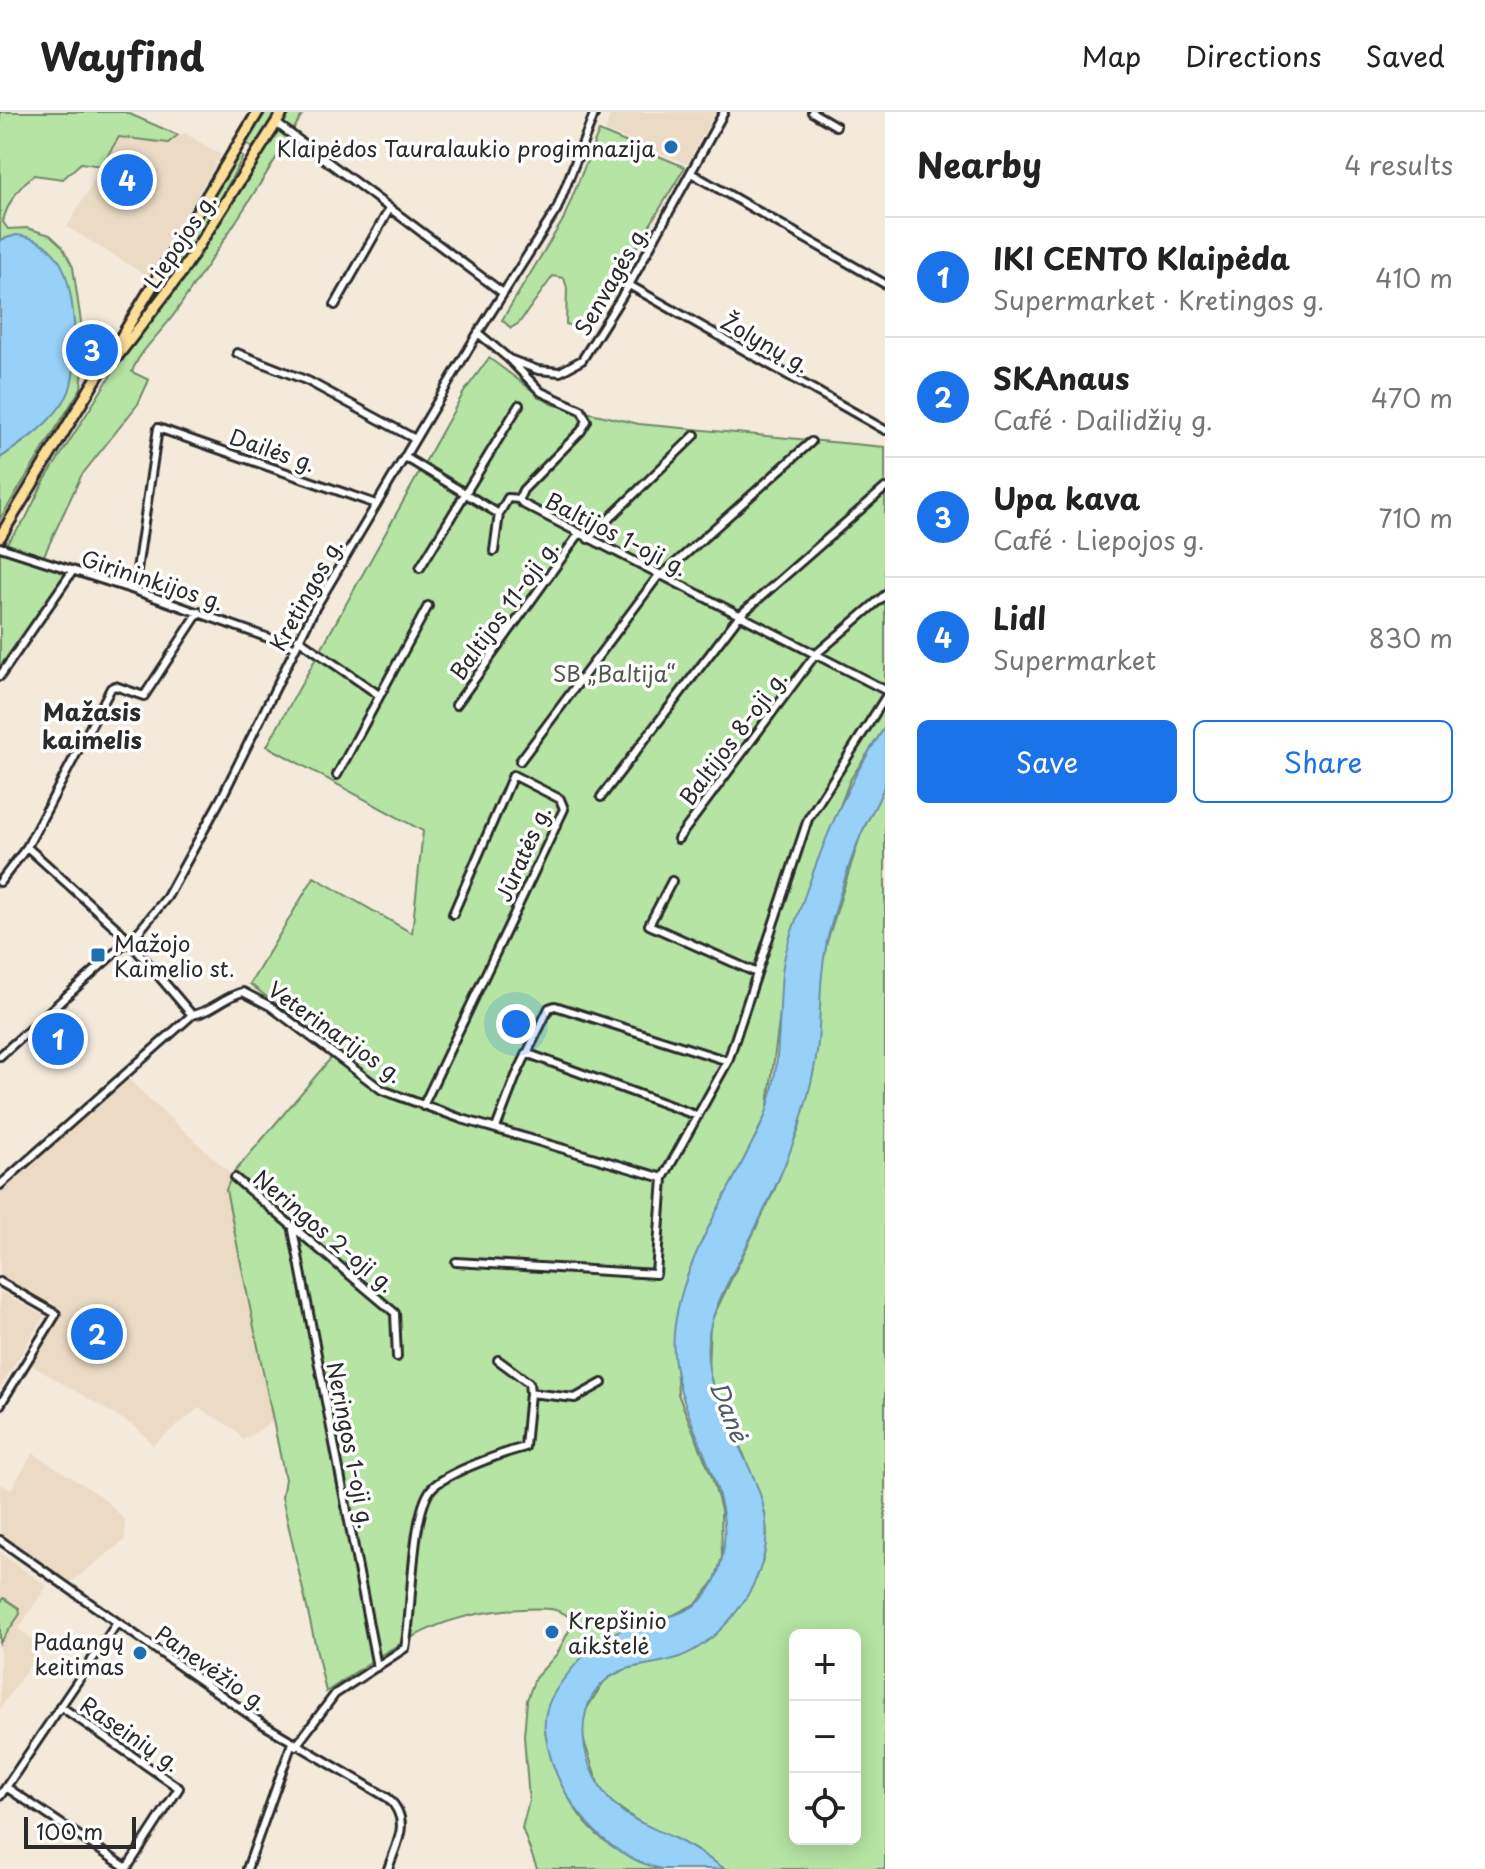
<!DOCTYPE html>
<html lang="en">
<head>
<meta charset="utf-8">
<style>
	body { margin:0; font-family:"Playpen Sans",sans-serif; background:#f6f6f6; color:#222 }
	.controls { position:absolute; right:24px; bottom:24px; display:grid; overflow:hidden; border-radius:12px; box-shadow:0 4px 20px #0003 }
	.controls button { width:72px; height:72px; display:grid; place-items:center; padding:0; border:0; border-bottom:2px solid #e0e0e0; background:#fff; color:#222; font:40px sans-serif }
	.scale { position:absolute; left:24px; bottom:20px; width:112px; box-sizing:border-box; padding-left:8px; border:4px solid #2b2b2b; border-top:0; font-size:22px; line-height:28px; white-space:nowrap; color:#2b2b2b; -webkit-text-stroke:6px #fff; paint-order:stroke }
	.you { position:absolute; left:516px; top:912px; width:28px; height:28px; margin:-20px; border:6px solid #fff; border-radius:50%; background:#1a73e8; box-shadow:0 0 0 12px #1a73e833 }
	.badge { display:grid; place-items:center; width:52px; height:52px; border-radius:50%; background:#1a73e8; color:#fff; font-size:26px; font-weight:700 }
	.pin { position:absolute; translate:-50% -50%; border:4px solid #fff; box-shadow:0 2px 8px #0006 }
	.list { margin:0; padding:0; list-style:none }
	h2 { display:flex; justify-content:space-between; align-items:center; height:104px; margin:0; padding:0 32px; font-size:34px }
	h2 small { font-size:26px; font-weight:400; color:#767676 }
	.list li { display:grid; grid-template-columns:52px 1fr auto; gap:24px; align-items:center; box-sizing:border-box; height:120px; padding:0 32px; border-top:2px solid #e0e0e0 }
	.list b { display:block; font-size:30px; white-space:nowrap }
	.list p { margin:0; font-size:26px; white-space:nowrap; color:#767676 }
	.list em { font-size:26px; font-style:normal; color:#767676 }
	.actions { display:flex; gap:16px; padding:24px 32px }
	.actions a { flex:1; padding:18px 0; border:2px solid #1a73e8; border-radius:12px; text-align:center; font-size:28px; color:#1a73e8 }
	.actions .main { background:#1a73e8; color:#fff }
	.icon { flex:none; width:44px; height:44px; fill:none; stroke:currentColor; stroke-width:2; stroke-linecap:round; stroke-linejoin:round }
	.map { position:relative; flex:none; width:885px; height:1757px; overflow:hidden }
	header { display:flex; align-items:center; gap:48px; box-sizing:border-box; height:112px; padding:0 40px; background:#fff; border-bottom:2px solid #e0e0e0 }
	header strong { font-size:38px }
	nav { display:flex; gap:44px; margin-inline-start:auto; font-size:28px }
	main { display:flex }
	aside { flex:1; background:#fff }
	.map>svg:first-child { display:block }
	.built { fill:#ebdbc4 }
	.green { fill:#b5e4a4; stroke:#708868; stroke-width:2; fill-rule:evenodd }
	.water { fill:#97d1f7; stroke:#6c8fa5; stroke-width:2 }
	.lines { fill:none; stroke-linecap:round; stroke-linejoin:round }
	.street-casing { stroke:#2b2b2b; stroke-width:12 }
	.primary-casing { stroke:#2b2b2b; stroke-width:15 }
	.street { stroke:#fff; stroke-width:6 }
	.primary { stroke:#fcde96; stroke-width:9 }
	.poi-dot { fill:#1f6fb2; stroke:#fff; stroke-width:3 }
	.labels { text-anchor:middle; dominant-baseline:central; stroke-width:7; stroke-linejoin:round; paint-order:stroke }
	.poi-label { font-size:22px; fill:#2b2b2b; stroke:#fff; text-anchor:end }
	.street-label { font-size:22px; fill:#2b2b2b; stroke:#fff }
	.park-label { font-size:22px; fill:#4e5949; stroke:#fff }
	.neighbourhood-label { font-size:24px; font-weight:bold; fill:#2b2b2b; stroke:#fff }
	.water-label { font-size:24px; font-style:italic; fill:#4b5d68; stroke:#fff }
</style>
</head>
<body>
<header>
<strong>Wayfind</strong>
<nav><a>Map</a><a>Directions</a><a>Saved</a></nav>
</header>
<main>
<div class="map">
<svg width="885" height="1757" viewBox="0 0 885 1757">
	<rect width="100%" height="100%" fill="#f3eadc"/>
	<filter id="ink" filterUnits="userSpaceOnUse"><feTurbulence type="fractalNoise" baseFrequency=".0125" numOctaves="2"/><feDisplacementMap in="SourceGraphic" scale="16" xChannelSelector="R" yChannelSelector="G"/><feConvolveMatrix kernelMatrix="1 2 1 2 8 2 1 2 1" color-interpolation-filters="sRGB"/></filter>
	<g filter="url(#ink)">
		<path class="built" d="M611 0H715L687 52 605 19Z
			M185 21 221 43 149 165 67 115 119 25 168 31Z
			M129 968 232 1063 226 1078 273 1309 243 1328 234 1317 199 1296 153 1333 136 1315 31 1253 62 1200 0 1166V1079Z
			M0 1179 44 1204 0 1276Z
			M33 1341 102 1385 125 1408V1428L70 1471 0 1420V1372L11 1377Z
			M0 1441 47 1474 18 1517 43 1534 0 1597Z"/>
		<path class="green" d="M0 0H125L178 23 168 31 119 25 101 54 81 51 63 67 34 63C20 73 6 93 3 110L8 117 27 116 50 123 62 134 73 155 85 238 81 276 0 407V346C47 314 77 289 74 228 73 217 75 201 70 192 56 167 34 145 17 123L0 128Z
			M263 0H277L254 36 244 30Z
			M288 0H304C263 69 220 135 175 201 162 220 139 239 132 260L149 268 138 292 81 364 40 452 67 461 0 558V440L26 406 43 371 115 257 187 160Z
			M599 19 685 55 586 219 566 212 567 176 564 166 553 164 519 211 511 216 502 208 563 108Z
			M236 42 243 45 208 110 176 155 173 150Z
			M489 246 551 292 639 312 885 335V615L850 668 790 825 767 1001 690 1157 674 1221 678 1282 712 1365 721 1398 722 1445 715 1468 697 1491 660 1510 622 1518 545 1618C555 1661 571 1706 609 1732 625 1743 644 1748 661 1757H537L522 1716 529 1689 524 1624 527 1588 535 1566 557 1542 574 1509C559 1494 543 1496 522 1497 436 1500 395 1534 326 1580L282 1385 285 1367 226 1078 232 1063 337 939 250 872 314 765 412 821 423 719 267 634 464 280Z
			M885 673V1757H725L694 1737 639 1710 610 1689 599 1674 582 1623 584 1601 605 1568 625 1557 673 1547 756 1467 764 1444 767 1422 765 1402 744 1343 719 1293 708 1258 710 1211 774 1079 799 1016 814 957 818 874 827 830 860 724ZM795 1523H855V1727H795Z
			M4 1486 19 1496 20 1502 0 1531V1491Z"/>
		<path class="water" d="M17 123C36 125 51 134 61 152 75 177 81 258 67 284 52 311 25 329 0 346V128Z
			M885 615C885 633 885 653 885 670 882 687 866 708 860 725 846 759 836 794 827 829 819 867 821 894 818 931 815 960 807 989 798 1017 784 1060 763 1101 743 1141 729 1170 711 1197 708 1229 700 1305 782 1366 764 1443 754 1486 717 1533 674 1547 650 1554 623 1552 604 1570 567 1603 585 1668 618 1696 634 1710 654 1716 672 1725 691 1734 707 1745 725 1757 705 1757 680 1757 661 1757 599 1742 553 1681 545 1619 543 1598 551 1584 563 1568 579 1547 596 1528 621 1518 668 1501 708 1509 722 1446 739 1372 667 1300 674 1221 680 1156 720 1096 748 1039 754 1027 762 1014 766 1001 781 957 778 907 782 861 785 833 797 806 806 780 827 721 849 667 885 615Z"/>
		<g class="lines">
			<defs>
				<path id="street" d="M812 0 836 14
					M276 11 503 181
					M691 61 885 172
					M629 173 885 318
					M335 193 390 96
					M478 221 509 247 538 258 560 260 582 248 629 173 724 0
					M237 241 308 269 415 327
					M509 247 541 280 581 298 587 309 581 319 523 378 519 387 523 392 885 578
					M405 345 499 402 508 386 519 387
					M588 427 695 323
					M0 435 134 478 294 535
					M494 439 499 402
					M420 456 519 293
					M661 464 811 330
					M134 478 158 316 376 392
					M298 527 379 583
					M0 564 72 460
					M456 593 579 422
					M520 649 659 463
					M337 663 428 494
					M601 685 739 504 885 376
					M678 727 815 543 885 483
					M27 735 123 822 192 903
					M672 769 649 813 757 861
					M0 770 27 735 111 576 115 574 144 584 199 500
					M526 941 698 1004
					M0 944 140 818 167 785 223 683 314 498 478 221 557 97 595 0
					M423 994 564 697 560 687 513 663 453 802
					M496 1016 516 964 549 896 555 894 728 949
					M235 1066 395 1201 397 1245
					M0 1073 192 903C212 900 223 885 243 880L270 894 382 978 462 1007 663 1066
					M293 1118 377 1555
					M456 1150 656 1162 663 1066 728 949 808 707 885 586
					M0 1170 56 1202 0 1293
					M498 1248 529 1271 530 1281 575 1286 602 1271
					M0 1428 261 1611 388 1686C412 1709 397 1730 388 1757
					M296 1634 335 1582 405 1536C413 1501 410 1395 434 1374 452 1359 502 1341 525 1335L530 1281
					M6 1675 127 1756 179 1676 60 1594
					M0 1684 117 1511
					M247 1757 292 1631"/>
				<path id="primary" d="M109 255 181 161 283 0
					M0 425 258 0"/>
			</defs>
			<use href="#street" class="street-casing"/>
			<use href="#primary" class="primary-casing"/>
			<use href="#street" class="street"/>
			<use href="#primary" class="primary"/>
		</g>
	</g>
	<g class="poi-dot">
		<circle cx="671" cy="35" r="8"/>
		<rect x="90" y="835" width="16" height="16" rx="4"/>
		<circle cx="552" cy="1520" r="8"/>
		<circle cx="140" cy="1541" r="8"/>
	</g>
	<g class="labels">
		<g class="poi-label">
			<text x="655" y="35">Klaipėdos Tauralaukio progimnazija</text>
			<text x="114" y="830" text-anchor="start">Mažojo<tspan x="114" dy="25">Kaimelio st.</tspan></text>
			<text x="568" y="1507" text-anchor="start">Krepšinio<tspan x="568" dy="25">aikštelė</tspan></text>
			<text x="124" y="1528">Padangų<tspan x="124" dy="25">keitimas</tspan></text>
		</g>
		<g class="street-label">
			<text transform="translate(179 128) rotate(-56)">Liepojos g.</text>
			<text transform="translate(610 168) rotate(-60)">Senvagės g.</text>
			<text transform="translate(766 230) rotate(29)">Žolynų g.</text>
			<text transform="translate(273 337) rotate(19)">Dailės g.</text>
			<text transform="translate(617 421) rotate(27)">Baltijos 1-oji g.</text>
			<text transform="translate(153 467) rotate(18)">Girininkijos g.</text>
			<text transform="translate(305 482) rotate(-61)">Kretingos g.</text>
			<text transform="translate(503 497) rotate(-54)">Baltijos 11-oji g.</text>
			<text transform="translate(732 625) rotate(-53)">Baltijos 8-oji g.</text>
			<text transform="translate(522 741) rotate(-66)">Jūratės g.</text>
			<text transform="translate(336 919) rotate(35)">Veterinarijos g.</text>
			<text transform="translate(325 1118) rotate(40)">Neringos 2-oji g.</text>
			<text transform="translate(352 1333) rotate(79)">Neringos 1-oji g.</text>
			<text transform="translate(212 1555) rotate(35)">Panevėžio g.</text>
			<text transform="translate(131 1621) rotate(34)">Raseinių g.</text>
		</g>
		<g class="park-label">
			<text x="614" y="560">SB „Baltija“</text>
		</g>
		<g class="neighbourhood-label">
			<text x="92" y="599">Mažasis<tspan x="92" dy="28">kaimelis</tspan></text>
		</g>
		<g class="water-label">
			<text transform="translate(730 1299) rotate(68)">Danė</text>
		</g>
	</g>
</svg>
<div class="controls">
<button>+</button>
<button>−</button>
<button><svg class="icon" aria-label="locate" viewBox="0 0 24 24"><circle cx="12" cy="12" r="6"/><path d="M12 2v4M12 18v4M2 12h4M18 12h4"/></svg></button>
</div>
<div class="scale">100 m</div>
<div class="you"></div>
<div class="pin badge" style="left:58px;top:927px">1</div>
<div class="pin badge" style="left:97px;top:1222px">2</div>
<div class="pin badge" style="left:92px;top:238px">3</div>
<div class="pin badge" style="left:127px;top:68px">4</div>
</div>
<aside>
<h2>Nearby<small>4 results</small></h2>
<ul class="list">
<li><span class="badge">1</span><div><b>IKI CENTO Klaipėda</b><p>Supermarket · Kretingos g.</p></div><em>410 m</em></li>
<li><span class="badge">2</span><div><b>SKAnaus</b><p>Café · Dailidžių g.</p></div><em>470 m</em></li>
<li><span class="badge">3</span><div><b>Upa kava</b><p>Café · Liepojos g.</p></div><em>710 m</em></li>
<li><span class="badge">4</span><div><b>Lidl</b><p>Supermarket</p></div><em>830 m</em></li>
</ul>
<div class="actions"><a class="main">Save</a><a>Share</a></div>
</aside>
</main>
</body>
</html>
